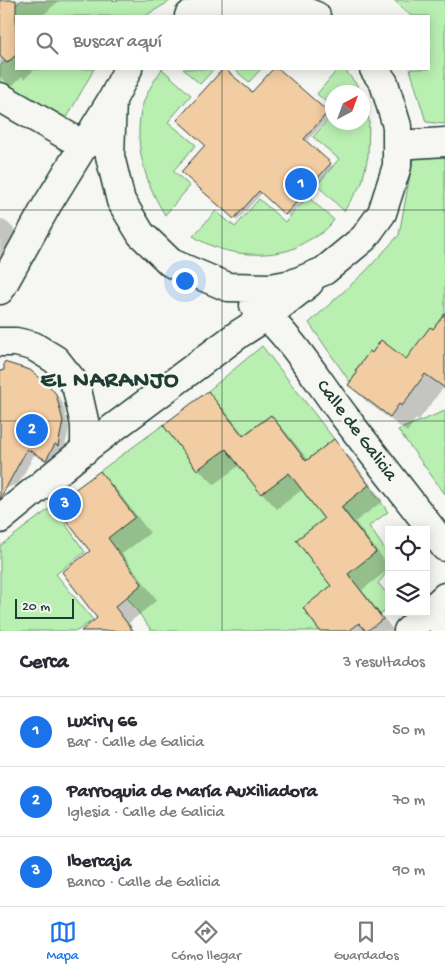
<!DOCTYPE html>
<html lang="es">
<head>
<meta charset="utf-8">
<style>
	body { margin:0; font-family:"Gochi Hand",sans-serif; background:#f7f7f7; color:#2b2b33 }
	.controls { position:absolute; right:15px; bottom:15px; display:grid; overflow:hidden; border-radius:0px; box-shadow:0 2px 12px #0003 }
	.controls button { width:45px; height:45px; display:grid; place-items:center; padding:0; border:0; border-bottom:1px solid #e1e1e2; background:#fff; color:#2b2b33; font:25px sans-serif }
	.compass { position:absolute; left:325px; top:85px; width:45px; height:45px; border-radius:50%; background:#fff; box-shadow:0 2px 12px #0003; rotate:41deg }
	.scale { position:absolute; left:15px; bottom:12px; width:59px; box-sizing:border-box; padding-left:5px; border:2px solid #1f3d34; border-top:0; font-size:14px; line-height:18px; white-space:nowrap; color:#1f3d34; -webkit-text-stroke:4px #f6f6f2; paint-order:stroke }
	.you { position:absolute; left:184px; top:280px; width:18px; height:18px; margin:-12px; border:4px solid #fff; border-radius:50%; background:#1a73e8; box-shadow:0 0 0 8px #1a73e833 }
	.badge { display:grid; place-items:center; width:32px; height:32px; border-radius:50%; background:#1a73e8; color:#fff; font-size:16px; font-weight:700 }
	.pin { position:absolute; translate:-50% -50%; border:2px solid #fff; box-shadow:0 1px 5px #0006 }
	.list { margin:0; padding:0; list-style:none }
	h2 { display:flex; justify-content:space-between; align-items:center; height:65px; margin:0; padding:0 20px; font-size:21px }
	h2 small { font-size:16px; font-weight:400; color:#7c7c81 }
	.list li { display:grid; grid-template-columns:32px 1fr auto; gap:15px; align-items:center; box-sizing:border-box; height:70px; padding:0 20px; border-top:1px solid #e1e1e2 }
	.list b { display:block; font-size:19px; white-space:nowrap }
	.list p { margin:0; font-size:16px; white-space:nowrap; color:#7c7c81 }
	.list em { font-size:16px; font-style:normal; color:#7c7c81 }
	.icon { flex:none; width:28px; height:28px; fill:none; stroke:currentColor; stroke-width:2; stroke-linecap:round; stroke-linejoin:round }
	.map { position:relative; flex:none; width:445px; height:631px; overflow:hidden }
	.search { position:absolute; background:#fff; box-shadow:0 2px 12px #0003; left:15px; right:15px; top:15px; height:55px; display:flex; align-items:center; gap:12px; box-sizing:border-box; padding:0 18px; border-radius:0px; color:#7c7c81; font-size:19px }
	.sheet { height:275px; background:#fff }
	nav { display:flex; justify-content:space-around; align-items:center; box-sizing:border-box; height:70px; border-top:1px solid #e1e1e2; background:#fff; font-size:14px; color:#7c7c81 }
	nav a { display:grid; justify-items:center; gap:2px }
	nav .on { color:#1a73e8 }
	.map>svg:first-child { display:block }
	.green { fill:#b9efb1; stroke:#6c9672 }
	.shadow { fill:#0003 }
	.building { fill:#f2cca2; stroke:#1f3d34 }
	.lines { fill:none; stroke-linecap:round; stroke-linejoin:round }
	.minor-casing { stroke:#1f3d34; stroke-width:31 }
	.minor { stroke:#f6f6f2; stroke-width:28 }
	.grid { fill:none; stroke:#1f3d34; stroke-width:1; stroke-opacity:0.55 }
	.labels { text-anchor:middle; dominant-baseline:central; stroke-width:5; stroke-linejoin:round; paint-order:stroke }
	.street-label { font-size:19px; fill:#1f3d34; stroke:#f6f6f2 }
	.district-label { font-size:24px; font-weight:bold; letter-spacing:1px; fill:#1f3d34; stroke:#f6f6f2 }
</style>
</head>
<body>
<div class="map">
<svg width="445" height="631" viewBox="0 0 445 631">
	<rect width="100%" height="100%" fill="#f6f6f2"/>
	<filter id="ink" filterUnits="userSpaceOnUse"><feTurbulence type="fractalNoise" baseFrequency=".02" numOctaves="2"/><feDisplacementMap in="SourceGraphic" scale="10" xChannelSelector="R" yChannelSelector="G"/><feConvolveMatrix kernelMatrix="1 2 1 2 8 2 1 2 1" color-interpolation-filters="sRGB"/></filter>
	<g filter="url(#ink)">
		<path class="green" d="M22 0 25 1 172 0 145 16H16V25L14 27 4 16Z
			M394 0H445V124L426 122 410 69H429V16H411Z
			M16 55V69H94L65 121 0 82V66L5 61 8 63Z
			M162 69 191 95 168 122 196 145 173 171 190 186 165 215C146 184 134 148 141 111 144 96 154 81 162 69Z
			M183 69H214L200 84Z
			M234 69H261L249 82Z
			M338 69H344L357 85 360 92H332V107L317 94Z
			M363 101 369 120 368 156 362 183 344 211 317 185 339 159 313 137 332 115V122H362Z
			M414 153H445V319L442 317 402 369 396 352 381 341 372 353 370 351 355 371 357 373 350 382 309 323 365 272 399 235Z
			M308 197 334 220C326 231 319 235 307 241 301 244 293 250 286 251 255 258 220 254 193 236L216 211 235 227 259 199 285 222Z
			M262 346 334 439 306 461 271 415 242 436 208 391Z
			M445 411V494L398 430Z
			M163 425 197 470 226 449 261 494 289 473 324 519 296 540 331 586 303 608 320 631H152L126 596 142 584 107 538 135 517 100 471Z
			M369 485 388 512 369 526C381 545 400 562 378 583L389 596V608L380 615 347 573 376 552 334 497H353Z
			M53 506 85 552 56 574 93 620 77 631H0V546Z"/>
		<path class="shadow" d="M0 0 59 1 42 16H16V69H35L24 79 22 76 11 87 0 76Z
			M275 69H277L330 116 306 142 333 166 289 217 262 193 237 221 183 172Z
			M0 218 8 223 23 238 0 280Z
			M445 320V391L442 389 418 421 416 419 407 432 366 401 350 385 407 361 433 331Z
			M0 372 48 385 62 401 69 428 64 451 62 450 53 465 34 455 19 483 3 490 0 495Z
			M207 392 223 408 245 436 271 416 286 432 308 460 334 441 349 456 383 501 355 522 389 566V569L362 590 394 631H322L333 587 326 519 303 489 277 509 262 493 240 465 214 484 198 469 164 425Z
			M100 472 115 488 150 533 122 554 157 600 129 623 135 631H83L99 618 92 551Z"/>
		<path class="building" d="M0 0H16V55L7 63 0 56Z
			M223 69H225L252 92 273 69H279L328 112 304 139 331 163 285 215 259 191 234 219 181 172 205 145 177 120Z
			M445 313V388L425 374 402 406 399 404 390 417 348 385 357 373 355 371 370 351 372 353 381 340 406 359 430 327 433 329Z
			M4 362 30 370 48 384 56 394 63 421 58 446 55 444 46 460 27 449 0 499V371L4 370Z
			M208 391 243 436 271 415 306 461 334 439 369 485 341 507 376 552 348 574 383 619 367 631H366L359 623 349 631H320L303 608 331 586 296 540 324 519 289 473 261 494 226 449 197 470 163 425Z
			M100 471 135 517 108 538 142 584 115 607 133 631H81L97 618 62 572 90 551 54 505Z"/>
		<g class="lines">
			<defs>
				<path id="minor" d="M189 16 232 1H250L289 5 316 16
					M128 69 112 100 110 156 121 201 141 234 171 263 228 287 271 288 292 284 324 271 364 238 382 213 397 166V126L384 83 374 69
					M0 97 85 146
					M397 145 445 142
					M0 290 47 205 111 101
					M254 305C291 335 316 379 345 417 378 461 412 503 445 547
					M0 342H16L33 346 56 360 63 369 76 385 85 425V450
					M0 519 89 446 239 334 267 316 309 283
					M408 631 445 597
					M444 631H445"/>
			</defs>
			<use href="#minor" class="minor-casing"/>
			<use href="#minor" class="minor"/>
		</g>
	</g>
	<path class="grid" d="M222 0V16M222 69V631M0 210H445M0 421H445"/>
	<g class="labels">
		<g class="street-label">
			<text transform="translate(356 431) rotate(53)">Calle de Galicia</text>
		</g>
		<g class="district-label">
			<text x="110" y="381">EL NARANJO</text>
		</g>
	</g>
</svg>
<div class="controls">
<button><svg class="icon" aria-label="locate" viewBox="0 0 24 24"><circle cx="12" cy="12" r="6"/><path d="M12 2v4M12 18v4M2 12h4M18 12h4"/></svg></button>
<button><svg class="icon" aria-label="layers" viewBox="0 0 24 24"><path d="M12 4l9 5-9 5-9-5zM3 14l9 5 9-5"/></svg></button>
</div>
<svg class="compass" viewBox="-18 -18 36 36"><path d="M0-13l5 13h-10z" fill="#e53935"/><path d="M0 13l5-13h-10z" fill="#7c7c81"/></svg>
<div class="scale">20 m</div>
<div class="you"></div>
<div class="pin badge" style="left:301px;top:184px">1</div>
<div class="pin badge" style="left:32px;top:430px">2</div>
<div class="pin badge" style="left:65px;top:504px">3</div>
<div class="search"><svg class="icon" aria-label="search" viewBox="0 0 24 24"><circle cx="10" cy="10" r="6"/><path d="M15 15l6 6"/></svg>Buscar aquí</div>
</div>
<section class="sheet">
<h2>Cerca<small>3 resultados</small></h2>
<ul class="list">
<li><span class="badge">1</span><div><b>Luxiry 66</b><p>Bar · Calle de Galicia</p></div><em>50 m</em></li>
<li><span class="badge">2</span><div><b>Parroquia de María Auxiliadora</b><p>Iglesia · Calle de Galicia</p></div><em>70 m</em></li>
<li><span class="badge">3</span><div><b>Ibercaja</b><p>Banco · Calle de Galicia</p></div><em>90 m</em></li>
</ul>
</section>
<nav>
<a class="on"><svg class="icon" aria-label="map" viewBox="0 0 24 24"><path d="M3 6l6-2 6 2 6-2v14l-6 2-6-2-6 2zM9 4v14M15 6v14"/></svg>Mapa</a>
<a><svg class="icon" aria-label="directions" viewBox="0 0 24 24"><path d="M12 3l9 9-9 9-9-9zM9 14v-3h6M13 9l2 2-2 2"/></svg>Cómo llegar</a>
<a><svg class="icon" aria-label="saved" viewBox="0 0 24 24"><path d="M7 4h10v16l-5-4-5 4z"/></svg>Guardados</a>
</nav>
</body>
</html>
